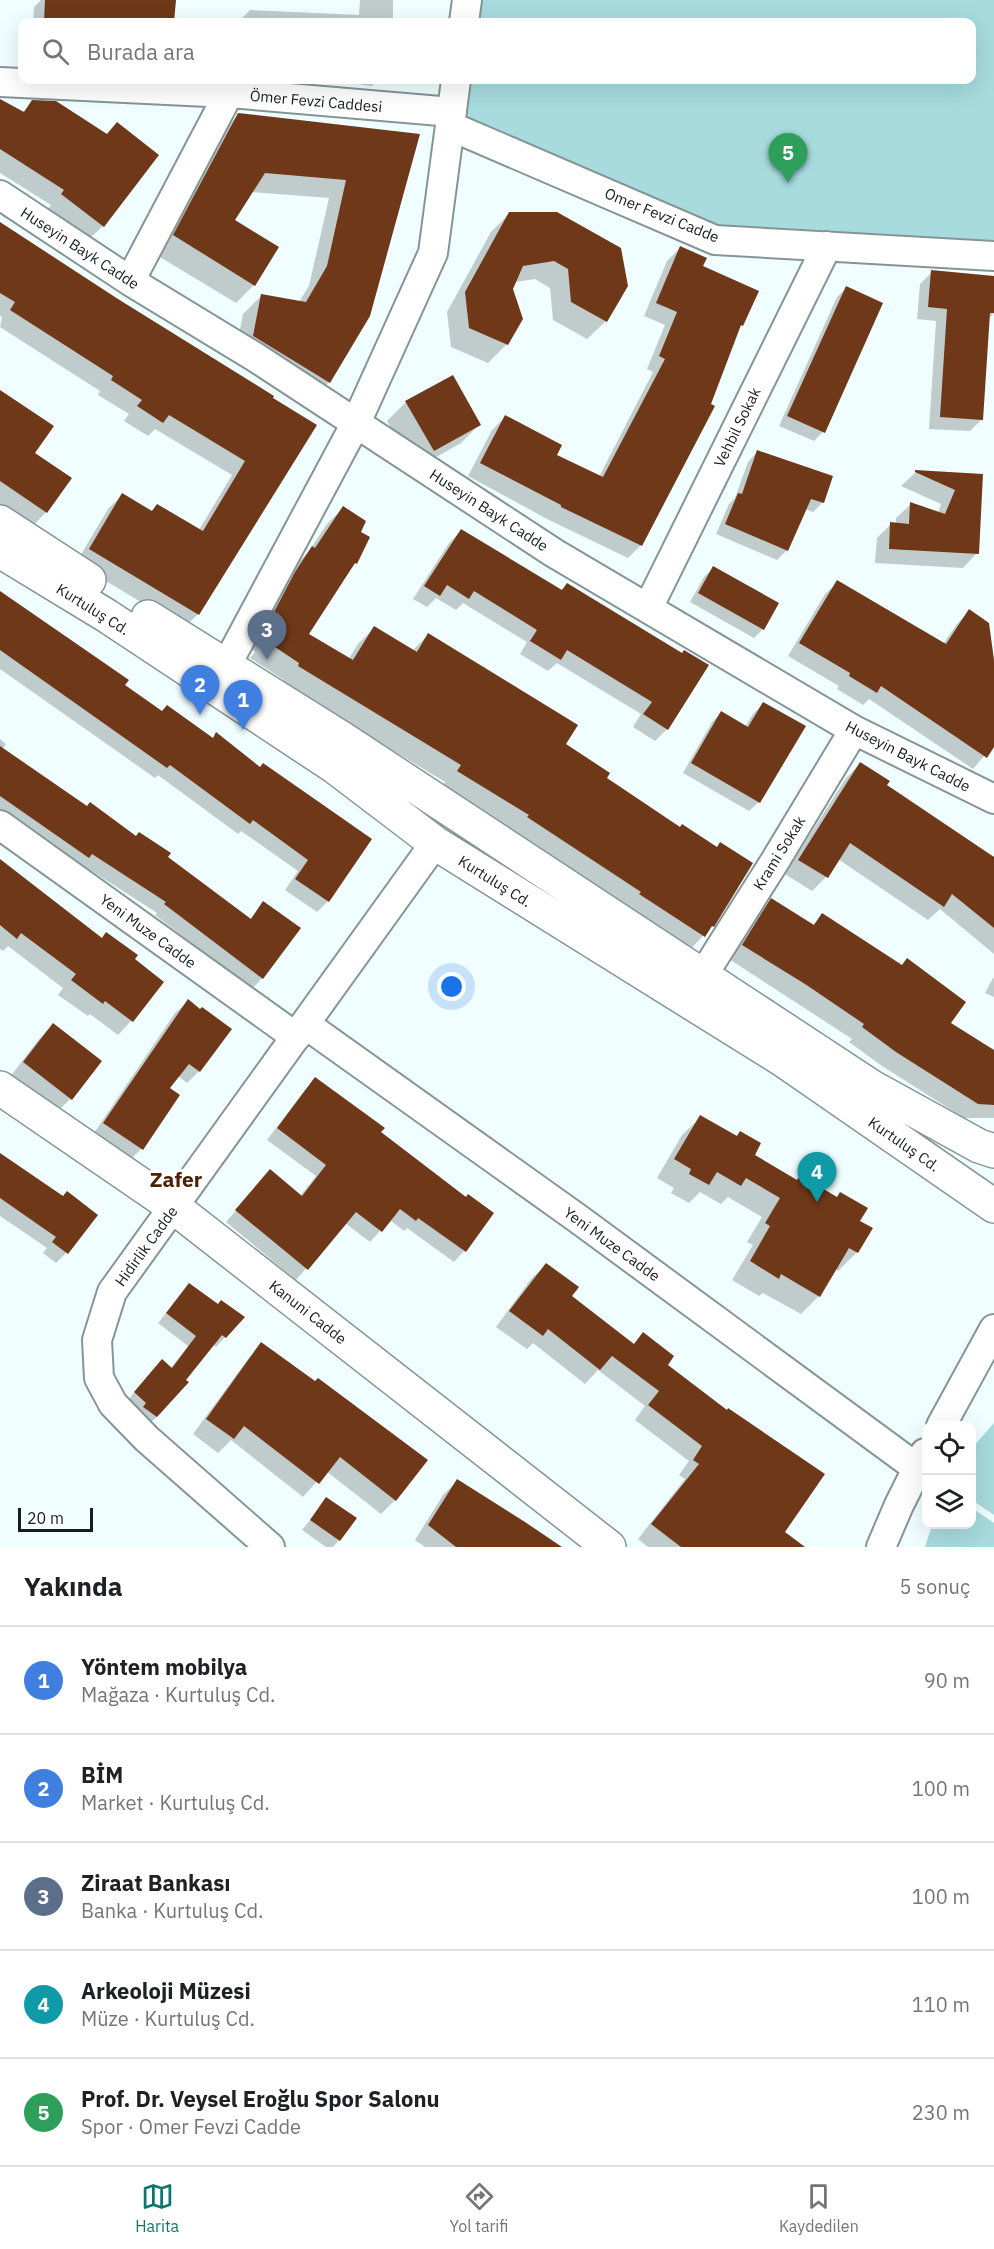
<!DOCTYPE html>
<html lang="tr">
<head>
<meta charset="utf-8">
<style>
	body { margin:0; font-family:"IBM Plex Sans",sans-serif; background:#f6f6f6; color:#202124 }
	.controls { position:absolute; right:18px; bottom:18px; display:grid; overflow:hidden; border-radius:12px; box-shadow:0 6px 24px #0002 }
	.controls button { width:54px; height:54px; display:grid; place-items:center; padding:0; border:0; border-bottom:2px solid #e0e0e0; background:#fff; color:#202124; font:30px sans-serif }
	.scale { position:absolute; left:18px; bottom:15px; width:75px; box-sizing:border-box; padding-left:6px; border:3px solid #161c1d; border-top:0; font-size:16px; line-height:21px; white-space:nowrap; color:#161c1d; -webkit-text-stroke:4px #fff; paint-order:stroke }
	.you { position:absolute; left:452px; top:987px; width:21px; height:21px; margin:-15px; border:4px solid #fff; border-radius:50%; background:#1a73e8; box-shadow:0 0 0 9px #1a73e833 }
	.badge { display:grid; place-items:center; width:39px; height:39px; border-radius:50%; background:#0f766e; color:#fff; font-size:20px; font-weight:700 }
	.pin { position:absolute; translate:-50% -50px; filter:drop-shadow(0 2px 3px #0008) }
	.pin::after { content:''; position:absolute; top:32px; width:21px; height:18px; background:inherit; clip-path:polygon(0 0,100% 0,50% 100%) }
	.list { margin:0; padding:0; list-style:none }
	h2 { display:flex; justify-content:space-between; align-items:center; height:78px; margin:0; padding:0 24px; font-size:26px }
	h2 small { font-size:20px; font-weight:400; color:#757577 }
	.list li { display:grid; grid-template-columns:39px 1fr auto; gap:18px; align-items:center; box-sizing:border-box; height:108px; padding:0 24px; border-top:2px solid #e0e0e0 }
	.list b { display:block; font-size:22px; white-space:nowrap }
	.list p { margin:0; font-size:20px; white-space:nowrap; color:#757577 }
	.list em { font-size:20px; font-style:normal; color:#757577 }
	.icon { flex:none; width:33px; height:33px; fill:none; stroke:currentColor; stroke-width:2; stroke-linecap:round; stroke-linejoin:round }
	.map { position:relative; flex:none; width:994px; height:1547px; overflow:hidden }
	.search { position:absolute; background:#fff; box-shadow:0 6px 24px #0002; left:18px; right:18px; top:18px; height:66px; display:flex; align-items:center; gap:15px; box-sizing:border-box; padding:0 21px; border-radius:12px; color:#757577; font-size:22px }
	.sheet { height:618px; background:#fff }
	nav { display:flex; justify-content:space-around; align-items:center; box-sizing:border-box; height:84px; border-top:2px solid #e0e0e0; background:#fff; font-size:16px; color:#757577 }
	nav a { display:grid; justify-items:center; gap:3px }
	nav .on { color:#0f766e }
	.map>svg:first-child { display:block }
	.green { fill:#a7dbde }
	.shadow { fill:#0003 }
	.building { fill:#6f3819 }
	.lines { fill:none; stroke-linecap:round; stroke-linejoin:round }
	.street-casing { stroke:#859596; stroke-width:32 }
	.secondary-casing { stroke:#859596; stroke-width:36 }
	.primary-casing { stroke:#859596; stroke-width:36 }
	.street { stroke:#fff; stroke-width:28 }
	.secondary { stroke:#fff; stroke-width:33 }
	.primary { stroke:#fff; stroke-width:33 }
	.labels { text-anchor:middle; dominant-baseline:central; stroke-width:6; stroke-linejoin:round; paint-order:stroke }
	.street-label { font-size:15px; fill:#161c1d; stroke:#fff }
	.district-label { font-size:21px; font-weight:bold; fill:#4e2003; stroke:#fff }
</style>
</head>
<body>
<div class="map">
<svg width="994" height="1547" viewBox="0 0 994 1547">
	<rect width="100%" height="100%" fill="#f0feff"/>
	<path class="green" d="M467 0H994V256L715 240 450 126 456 80H972V22H464Z
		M994 1423V1515L972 1500V1448Z
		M972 1508 994 1523V1547H925L932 1525 972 1524Z"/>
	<path class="shadow" d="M41 0H174L172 22H33L34 7Z
		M360 0H393V22H238L250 10 359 15Z
		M325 80H378L372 86Z
		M33 102 106 135 117 124 103 226 88 240 48 209 51 205 0 173V104L22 113Z
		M239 115 418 135 329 382 310 401 235 355 243 314 262 295 299 302 309 286 329 198 251 192 233 221 254 285 236 303 155 254 220 134Z
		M510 213 556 214 606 321 587 339 553 320 550 288 535 279 515 282 512 289 521 318 507 344 488 363 451 347 447 312 491 232Z
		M0 224 315 425 198 614 184 628 76 563 108 509 122 495 150 512 157 506 199 530 232 475 155 429 148 436 124 421 129 414 98 395 100 391 0 327 2 317 0 316Z
		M680 248 701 267 742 325 738 328 641 545 628 558 549 520 468 476 492 430 505 417 555 456 599 477 653 372 647 369 665 325 644 316 667 261Z
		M932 272 994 277V313L988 319 982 419 970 431 929 429 936 321 917 319 920 284Z
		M846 288 823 432 814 441 779 426 837 297Z
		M0 391 33 453 46 512 32 527 0 505Z
		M406 402 479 425 461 443 415 469 387 421Z
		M757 452 831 477 822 503 813 512 805 509 787 550 777 560 716 534 729 504 735 498 748 462Z
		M916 472 981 475 977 553 963 568 875 563 877 538 891 524H896V518L911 504 938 513 941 504 901 486Z
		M343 508 359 533 368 537 355 564 348 571 306 635 348 660 358 644 374 628 412 651 428 635 605 779 680 828 751 864 712 926 688 952 442 788 445 782 282 683 284 680 250 658 255 652 249 647 296 565 309 551 327 524Z
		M461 531 560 591 567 585 682 654 667 729 655 741 633 727 641 714 557 663 548 671 520 654 527 642 463 603 456 610 436 598 427 607 413 599 449 543Z
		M713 568 763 629 754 638 690 602 704 577Z
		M838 582 943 644 957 624 969 611 994 671V744L973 769 869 699 863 705 837 689 839 686 788 656 825 594Z
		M0 593 162 713 212 739 260 768 263 765 328 901 317 912 285 890 298 871 241 831 238 834 158 775 155 778 0 669Z
		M763 704 804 727 759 802 749 811 683 773 712 722 721 713 745 727 753 714Z
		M0 739 6 744 2 750 86 807 166 857 249 920 264 903 299 928 262 978 252 989 155 915 157 913 81 864 77 868 0 813Z
		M860 764 885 785 992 858 994 856V954L940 909 928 920 838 859 826 877 812 891 785 874 846 778Z
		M0 861 102 939 162 982 131 1021 118 1035 90 1014 88 1016 58 995 63 988 8 946 3 951 0 949Z
		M771 900 812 926 822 915 901 967 949 1024 994 1052V1118H964L882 1066 849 1042 852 1039 729 959 757 914Z
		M993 978H994V997L985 993Z
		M188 1001 199 1071 187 1083 178 1076 168 1088 141 1149 129 1161 92 1136 175 1013Z
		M53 1025 100 1061 70 1099 56 1113 10 1077 39 1039Z
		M316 1079 379 1133 464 1251 454 1262 407 1228 404 1231 390 1220 370 1242 345 1223 296 1280 226 1222 270 1171 300 1196 316 1176 267 1140 305 1090Z
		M701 1117 736 1137 740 1133 753 1156 858 1222 857 1252 838 1271 835 1269 819 1296 801 1314 763 1293 759 1296 732 1280 753 1245 747 1242 762 1217 728 1197 721 1204 700 1192 689 1203 671 1193 674 1188 657 1178 682 1135Z
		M0 1153 62 1198 66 1253 56 1263 43 1253 47 1248 0 1216Z
		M546 1265 570 1296 633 1345 643 1334 783 1533 802 1547H648L638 1539 685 1479 679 1475 689 1461 635 1420 645 1406 598 1370 585 1384 533 1343 527 1349 496 1327 531 1279Z
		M189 1285 225 1337 216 1347 212 1344 160 1414 149 1424 126 1402 153 1371 171 1368 188 1346 158 1323Z
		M262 1344 395 1500 381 1514 326 1471 303 1497 231 1440 218 1453 193 1434 248 1359Z
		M457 1481 558 1547H425L415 1540 443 1495Z
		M327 1499 339 1540 333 1547H326L302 1530Z"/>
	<path class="building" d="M45 0H176L174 22H44Z
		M0 99 24 112 32 100 56 101 107 134 117 122 159 155 104 227 61 194 64 190 0 149Z
		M238 113 420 134 370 316 330 383 253 336 261 294 306 302 327 266 346 180 265 173 235 220 279 247 255 286 173 235Z
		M509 212H557L621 248 628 286 607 322 571 302 568 269 554 261 523 266 513 289 523 319 508 345 469 328 465 292Z
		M0 222 118 299 274 396 273 398 317 425 199 615 89 549 122 493 152 511 157 504 203 531 245 461 169 415 163 423 137 406 142 400 111 380 113 376 10 310 15 302 0 293Z
		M680 246 707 258 703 266 759 291 743 326 741 325 711 404 715 406 642 546 561 507V505L480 463 505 415 562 445 557 455 603 477 665 359 659 356 677 312 656 303Z
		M931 270 994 276V313H990L983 420 940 417 947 309 928 307Z
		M846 286 883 303 825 433 787 416Z
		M453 375 481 425 434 451 405 401Z
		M0 390 54 426 35 453 72 478 47 513 0 481Z
		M757 450 833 476 824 503 811 499 788 551 725 524 738 493 742 494Z
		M915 470 983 474 979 554 889 549 890 522 909 524 910 502 945 514 955 490 915 472Z
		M343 506 366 521 361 532 370 537 357 564 355 563 309 634 353 660 374 626 417 652 428 633 578 725 566 744 610 773 607 778 680 827 682 824 717 847 720 842 753 863 714 927 712 926 705 937 639 894 641 892 527 817 529 815 457 771 461 765 298 666 299 663 266 641 270 635 264 631 295 572 312 546 315 548Z
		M461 529 562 590 567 583 682 653 684 650 709 665 668 730 643 714 652 702 567 650 561 660 530 641 537 630 474 591 469 599 447 585 440 596 424 586Z
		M713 566 779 603 764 630 698 593Z
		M837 580 946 644 969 609 989 623 994 660V747L987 758 881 686 877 693 849 676 850 673 799 643Z
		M0 591 129 680 125 685 162 711 167 705 213 738 216 732 260 767 263 763 372 839 329 902 295 879 308 860 253 820 250 824 170 765 167 768 0 650Z
		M763 702 806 726 760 803 691 763 721 711 748 727Z
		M0 746 87 806 90 802 136 836 139 832 171 853 168 857 251 919 263 901 301 928 263 979 164 904 166 902 92 854 89 858 0 796Z
		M860 762 890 781 887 785 994 857V928L952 894 944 907 850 843 828 878 798 860Z
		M0 859 102 938 106 932 138 955 135 959 164 982 133 1022 105 1001 103 1004 71 980 76 974 21 933 17 939 0 925Z
		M771 898 814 925 822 913 902 965 907 958 966 1002 951 1023 994 1050V1105L978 1104 896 1052 862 1027 864 1024 805 984 742 945Z
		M188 999 200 1009 202 1007 232 1029 200 1072 189 1064 170 1088 180 1095 143 1150 103 1123Z
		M53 1023 102 1061 72 1100 23 1062Z
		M315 1077 385 1128 381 1132 466 1197 468 1194 494 1213 466 1252 418 1218 416 1221 400 1209 382 1232 356 1212 308 1270 235 1210 270 1169 302 1196 326 1165 277 1128Z
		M700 1115 737 1136 740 1131 761 1143 755 1155 797 1180 800 1175 837 1197 840 1192 868 1208 860 1221 873 1228 858 1253 849 1248 820 1297 781 1274 779 1279 750 1261 770 1226 765 1223 780 1198 746 1178 741 1186 717 1172 709 1185 689 1174 691 1169 674 1159Z
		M0 1153 63 1196 67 1191 98 1215 68 1254 52 1242 56 1237 0 1198Z
		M546 1263 579 1287 572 1296 634 1344 643 1332 674 1356 668 1365 727 1410 728 1408 825 1474 785 1532 805 1547H681L651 1524 699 1464 693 1460 702 1446 648 1405 659 1391 612 1356 600 1370 548 1329 543 1336 509 1311Z
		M189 1283 218 1304 221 1300 245 1317 226 1338 222 1335 186 1380 189 1382 157 1417 143 1407 146 1403 134 1392 162 1359 172 1368 196 1336 166 1313Z
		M261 1342 315 1381 318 1378 428 1460 396 1501 340 1457 319 1484 244 1426 234 1439 206 1419Z
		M457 1479 525 1522 562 1547H456L428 1525Z
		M326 1497 357 1518 340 1541 310 1520Z"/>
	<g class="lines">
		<defs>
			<path id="street" d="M464 22 467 0
				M0 82 229 93 452 112
				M450 126 715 240 994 256
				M0 195 130 281 255 357 554 553 854 730 994 799
				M130 281 229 93
				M648 608 827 246
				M226 666 356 423 433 253 456 80
				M0 825 296 1037
				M703 975 775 861 854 730
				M305 1024 577 1218 917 1468
				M941 1426 994 1329
				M270 1547 147 1439 113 1404 99 1378 97 1340 112 1292 435 843
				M881 1547 899 1505 925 1453"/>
			<path id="secondary" d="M0 1088 175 1208 609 1547"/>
			<path id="primary" d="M0 522 89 580
				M0 551 107 616 335 767 435 843 783 1060 994 1206
				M148 617 343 739 872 1087 979 1146 994 1151"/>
		</defs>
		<use href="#street" class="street-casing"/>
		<use href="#secondary" class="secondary-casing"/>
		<use href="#primary" class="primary-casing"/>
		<use href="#street" class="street"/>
		<use href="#secondary" class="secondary"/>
		<use href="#primary" class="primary"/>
	</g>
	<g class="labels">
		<g class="street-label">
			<text transform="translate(316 101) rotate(5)">Ömer Fevzi Caddesi</text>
			<text transform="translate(662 215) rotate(22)">Omer Fevzi Cadde</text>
			<text transform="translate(80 248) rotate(33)">Huseyin Bayk Cadde</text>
			<text transform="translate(737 427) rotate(-64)">Vehbil Sokak</text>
			<text transform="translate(489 510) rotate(33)">Huseyin Bayk Cadde</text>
			<text transform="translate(93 609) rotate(32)">Kurtuluş Cd.</text>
			<text transform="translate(908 756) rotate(27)">Huseyin Bayk Cadde</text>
			<text transform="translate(779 853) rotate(-58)">Krami Sokak</text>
			<text transform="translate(495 881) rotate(32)">Kurtuluş Cd.</text>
			<text transform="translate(148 931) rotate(36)">Yeni Muze Cadde</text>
			<text transform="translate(904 1144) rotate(35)">Kurtuluş Cd.</text>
			<text transform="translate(612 1244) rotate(36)">Yeni Muze Cadde</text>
			<text transform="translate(146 1246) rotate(-54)">Hidirlik Cadde</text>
			<text transform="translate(308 1312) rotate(38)">Kanuni Cadde</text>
		</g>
		<g class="district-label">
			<text x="176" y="1179">Zafer</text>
		</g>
	</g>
</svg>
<div class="controls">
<button><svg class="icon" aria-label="locate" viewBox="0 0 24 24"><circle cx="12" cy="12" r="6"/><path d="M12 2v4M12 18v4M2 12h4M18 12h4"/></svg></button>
<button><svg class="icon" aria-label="layers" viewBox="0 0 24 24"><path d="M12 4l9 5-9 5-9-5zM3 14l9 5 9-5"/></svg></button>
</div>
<div class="scale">20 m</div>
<div class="you"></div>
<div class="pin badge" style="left:243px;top:730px;background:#3f7fe0">1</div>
<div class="pin badge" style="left:200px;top:715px;background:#3f7fe0">2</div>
<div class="pin badge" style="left:267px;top:660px;background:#5c6f8a">3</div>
<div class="pin badge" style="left:817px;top:1202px;background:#0f9aa8">4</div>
<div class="pin badge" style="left:788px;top:183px;background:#2e9e5b">5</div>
<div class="search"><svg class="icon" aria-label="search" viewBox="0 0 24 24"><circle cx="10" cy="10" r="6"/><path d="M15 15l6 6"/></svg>Burada ara</div>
</div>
<section class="sheet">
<h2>Yakında<small>5 sonuç</small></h2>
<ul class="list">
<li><span class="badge" style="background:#3f7fe0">1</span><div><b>Yöntem mobilya</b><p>Mağaza · Kurtuluş Cd.</p></div><em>90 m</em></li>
<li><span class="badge" style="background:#3f7fe0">2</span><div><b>BİM</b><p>Market · Kurtuluş Cd.</p></div><em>100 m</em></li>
<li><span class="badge" style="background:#5c6f8a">3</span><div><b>Ziraat Bankası</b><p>Banka · Kurtuluş Cd.</p></div><em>100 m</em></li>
<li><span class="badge" style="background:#0f9aa8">4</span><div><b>Arkeoloji Müzesi</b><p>Müze · Kurtuluş Cd.</p></div><em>110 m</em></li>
<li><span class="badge" style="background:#2e9e5b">5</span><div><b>Prof. Dr. Veysel Eroğlu Spor Salonu</b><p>Spor · Omer Fevzi Cadde</p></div><em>230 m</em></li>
</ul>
</section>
<nav>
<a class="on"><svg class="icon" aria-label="map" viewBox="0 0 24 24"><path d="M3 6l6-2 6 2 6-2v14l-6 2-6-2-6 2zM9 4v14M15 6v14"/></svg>Harita</a>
<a><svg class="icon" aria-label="directions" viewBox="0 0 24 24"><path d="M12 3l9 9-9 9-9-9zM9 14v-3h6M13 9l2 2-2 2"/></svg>Yol tarifi</a>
<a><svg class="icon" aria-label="saved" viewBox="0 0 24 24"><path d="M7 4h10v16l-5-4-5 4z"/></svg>Kaydedilen</a>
</nav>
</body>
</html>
